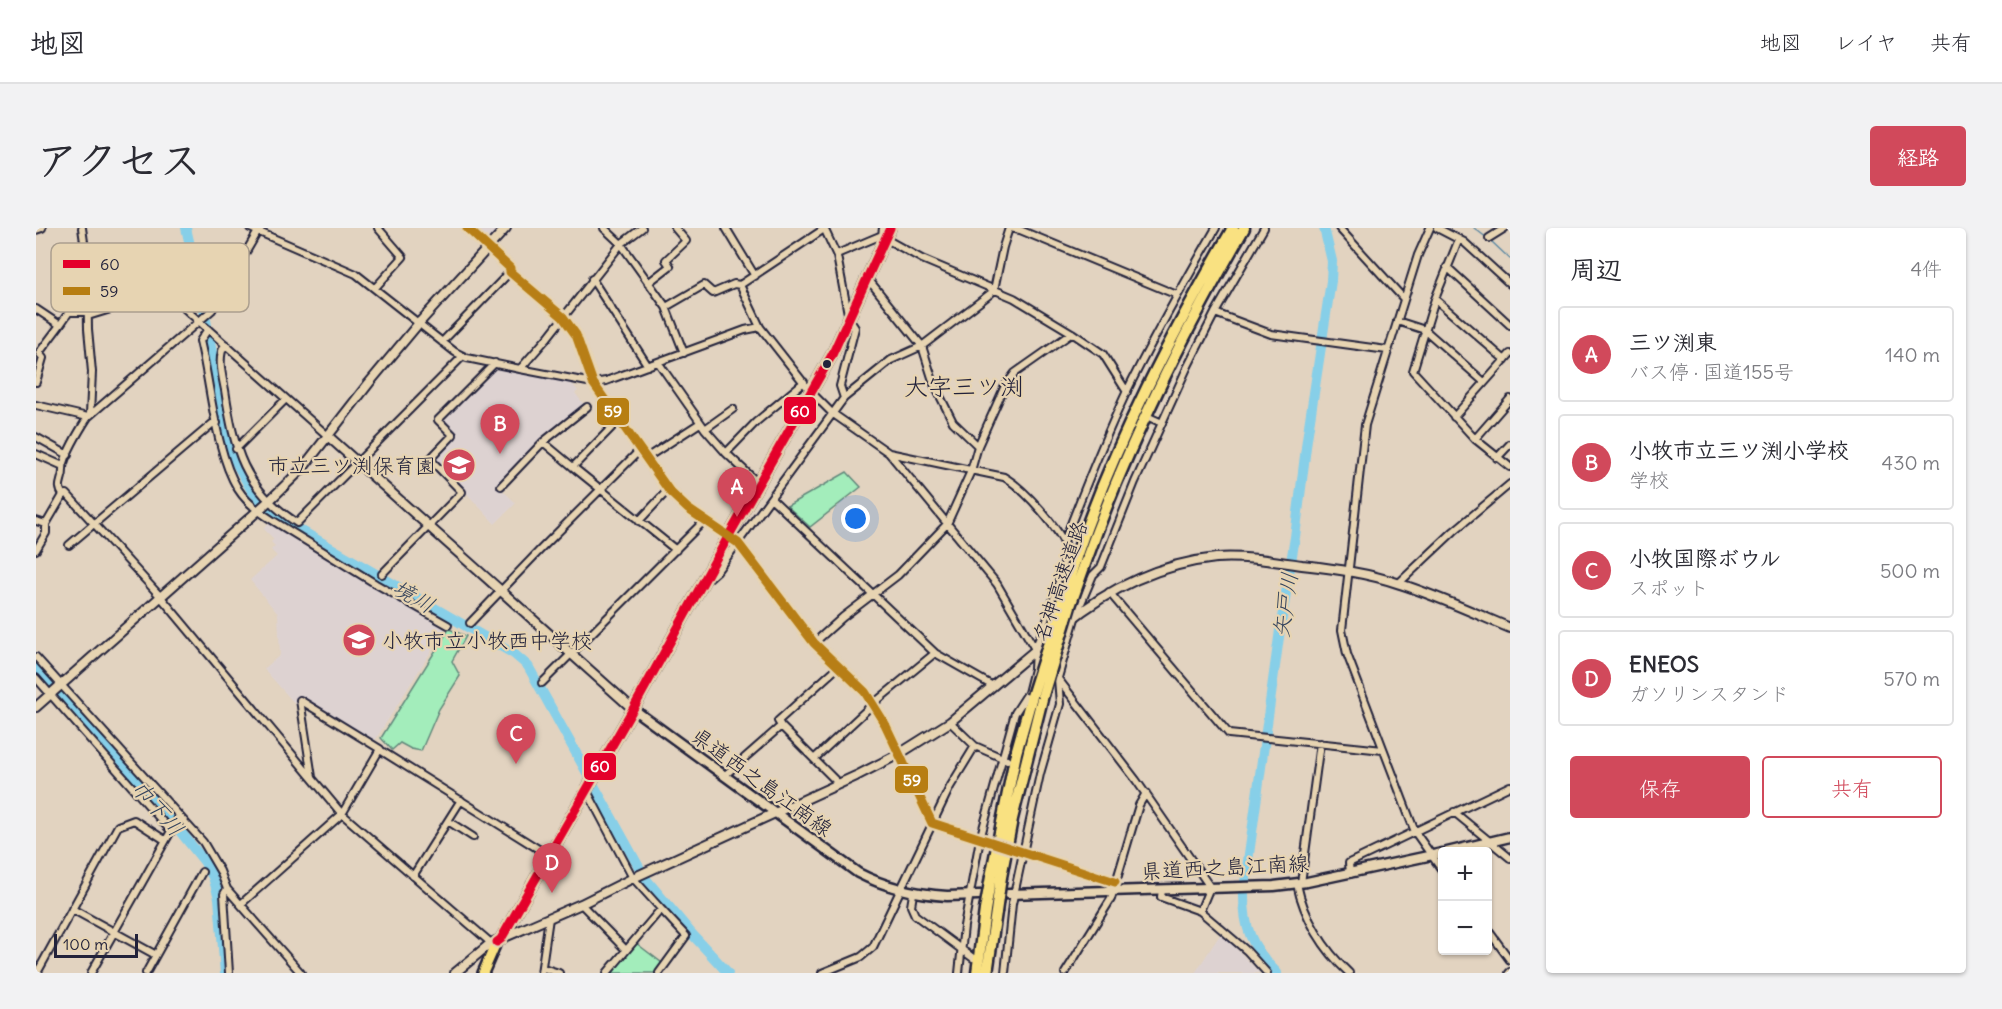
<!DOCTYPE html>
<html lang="ja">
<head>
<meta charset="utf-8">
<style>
	body { margin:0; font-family:Delius,"Klee One",sans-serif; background:#f2f2f3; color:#2b2b33 }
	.controls { position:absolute; right:18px; bottom:18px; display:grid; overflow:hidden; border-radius:6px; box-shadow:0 2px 4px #0004 }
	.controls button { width:54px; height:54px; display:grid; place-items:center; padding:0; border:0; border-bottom:2px solid #e1e1e2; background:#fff; color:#2b2b33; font:30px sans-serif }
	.scale { position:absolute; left:18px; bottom:15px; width:84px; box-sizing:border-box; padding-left:6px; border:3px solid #22223b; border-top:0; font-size:16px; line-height:21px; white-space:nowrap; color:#22223b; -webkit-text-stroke:4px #e7d4b2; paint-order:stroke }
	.you { position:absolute; left:820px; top:291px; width:21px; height:21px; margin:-15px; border:4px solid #fff; border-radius:50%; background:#1a73e8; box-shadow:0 0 0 9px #1a73e833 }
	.badge { display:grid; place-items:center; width:39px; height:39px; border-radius:50%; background:#d1495b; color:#fff; font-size:20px; font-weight:700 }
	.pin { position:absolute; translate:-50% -50px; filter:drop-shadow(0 2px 3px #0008) }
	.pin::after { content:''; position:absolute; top:32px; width:21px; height:18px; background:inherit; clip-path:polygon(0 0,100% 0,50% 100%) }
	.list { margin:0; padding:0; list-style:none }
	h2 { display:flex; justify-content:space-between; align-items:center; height:78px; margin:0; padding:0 24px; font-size:26px }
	h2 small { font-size:20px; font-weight:400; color:#7c7c81 }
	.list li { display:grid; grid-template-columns:39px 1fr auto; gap:18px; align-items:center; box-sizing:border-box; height:96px; margin:0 12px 12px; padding:0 12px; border:2px solid #e1e1e2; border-radius:6px }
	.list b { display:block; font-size:22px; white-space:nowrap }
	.list p { margin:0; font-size:20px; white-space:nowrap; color:#7c7c81 }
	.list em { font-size:20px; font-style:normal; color:#7c7c81 }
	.actions { display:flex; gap:12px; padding:18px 24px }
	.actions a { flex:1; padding:14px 0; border:2px solid #d1495b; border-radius:6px; text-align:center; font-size:21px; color:#d1495b }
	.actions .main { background:#d1495b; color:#fff }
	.map { position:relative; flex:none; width:1474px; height:745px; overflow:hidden; border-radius:6px }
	header { display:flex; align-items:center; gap:36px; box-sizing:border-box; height:84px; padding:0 30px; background:#fff; border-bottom:2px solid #e1e1e2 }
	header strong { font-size:28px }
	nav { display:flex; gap:33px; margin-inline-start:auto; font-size:21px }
	.intro { display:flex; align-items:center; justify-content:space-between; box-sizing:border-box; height:144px; padding:0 36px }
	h1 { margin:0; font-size:42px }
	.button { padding:15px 27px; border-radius:6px; background:#d1495b; color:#fff; font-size:21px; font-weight:700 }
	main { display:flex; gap:36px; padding:0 36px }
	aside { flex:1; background:#fff; border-radius:6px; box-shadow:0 2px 4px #0004 }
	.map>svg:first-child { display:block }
	.built { fill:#ddd2d1 }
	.green { fill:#a3edbb; stroke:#62887b; stroke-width:1.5 }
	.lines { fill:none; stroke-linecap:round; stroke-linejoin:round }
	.stream { stroke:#5f8aa3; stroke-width:1.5 }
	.river { stroke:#87cfe8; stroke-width:10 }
	.minor-casing { stroke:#22223b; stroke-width:10 }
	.tertiary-casing { stroke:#22223b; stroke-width:12 }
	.secondary-casing { stroke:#22223b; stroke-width:13 }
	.trunk-casing { stroke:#22223b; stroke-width:14 }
	.motorway-casing { stroke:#22223b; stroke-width:15 }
	.minor { stroke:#e7d4b2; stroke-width:6 }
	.tertiary { stroke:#e7d4b2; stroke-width:8 }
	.secondary { stroke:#e7d4b2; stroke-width:8 }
	.trunk { stroke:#f9e181; stroke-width:9 }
	.motorway { stroke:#f9e181; stroke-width:10 }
	.motorway-bridge-casing { stroke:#22223b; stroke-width:15; stroke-linecap:butt }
	.motorway-bridge { stroke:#f9e181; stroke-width:10 }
	.bus-1-casing { stroke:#e7d4b2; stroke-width:14 }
	.bus-2-casing { stroke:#e7d4b2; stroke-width:14 }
	.bus-1 { stroke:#e4002b; stroke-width:9 }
	.bus-2 { stroke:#b77e12; stroke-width:9 }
	.bus-dot { fill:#22223b; stroke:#e7d4b2; stroke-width:2 }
	.labels { text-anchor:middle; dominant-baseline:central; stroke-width:4.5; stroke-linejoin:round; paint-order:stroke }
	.poi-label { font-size:21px; fill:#22223b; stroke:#e7d4b2; text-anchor:end }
	.street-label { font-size:21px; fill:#22223b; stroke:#e7d4b2 }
	.water-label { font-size:22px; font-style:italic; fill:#36455e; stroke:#e7d4b2 }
	.quarter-label { font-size:24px; fill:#22223b; stroke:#e7d4b2 }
	.key { fill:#e7d4b2; stroke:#ac9f8e; stroke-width:1.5 }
	.key-label { font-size:16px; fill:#22223b }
	.line-badge { stroke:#e7d4b2; stroke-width:2 }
	.badge-label { font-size:16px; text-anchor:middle; font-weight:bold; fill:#fff }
</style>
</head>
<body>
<header>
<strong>地図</strong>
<nav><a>地図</a><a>レイヤ</a><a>共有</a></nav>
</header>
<div class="intro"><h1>アクセス</h1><a class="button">経路</a></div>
<main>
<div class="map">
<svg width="1474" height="745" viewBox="0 0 1474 745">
	<rect width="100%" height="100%" fill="#e2d3c0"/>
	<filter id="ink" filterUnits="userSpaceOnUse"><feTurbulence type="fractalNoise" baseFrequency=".0167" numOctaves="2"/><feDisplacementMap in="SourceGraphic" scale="12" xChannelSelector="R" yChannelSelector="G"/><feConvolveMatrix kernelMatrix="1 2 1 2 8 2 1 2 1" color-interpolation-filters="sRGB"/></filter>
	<g filter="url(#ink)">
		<path class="built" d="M434 0H463L449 15Z
			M457 140 534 153 542 163 539 165 549 178 463 259 480 275 459 296 398 230 421 206 408 192V190Z
			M234 295 270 319 411 398 338 514 264 470 260 477 228 441 244 427 242 386 214 352 241 328 235 322 239 318 235 314 238 311 227 300Z
			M1185 705 1224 745H1159Z"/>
		<path class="green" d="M811 244 825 259 774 299 751 278Z
			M413 401 430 408 416 433 424 448 403 481 385 523 375 521 364 515 356 522 345 510Z
			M600 715 626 735 619 745H576Z"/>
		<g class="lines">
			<path class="stream" d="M1438 0 1451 10
				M1455 13 1474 31"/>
			<path class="river" d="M150 0 165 65 194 223 216 263 231 279 247 292 478 426 492 438 609 650 655 705 692 745
				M0 440 139 597 168 633 177 649 183 670 189 745
				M1241 745C1215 719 1207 699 1208 662L1244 402 1259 309 1271 211 1295 53 1296 33 1288 0"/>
			<defs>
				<path id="minor" d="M46 0 51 35 52 101 56 144 54 186
					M214 0 320 46 419 124 431 130 484 141 557 155 570 153 709 102 724 99
					M224 0 176 82 52 189C43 203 33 219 28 235 26 240 28 244 26 249 24 257 22 259 27 267L31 266 124 368 306 586 455 715
					M431 0 474 40V44L527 89 540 107 557 155 634 264 652 281 702 315 778 415 829 464 849 496 896 595 950 613
					M568 0 585 16 630 79 648 125
					M690 0 719 48
					M788 0 801 28 813 91 819 100 804 158 808 170
					M847 0 846 7 850 11 886 31 978 70 1036 105 1067 126 1091 164
					M974 0 984 2 1141 67
					M1303 0 1368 71
					M1394 0 1382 27 1329 197 1306 402 1311 426 1379 604 1406 642
					M1401 0 1428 14 1474 56
					M0 2 6 0
					M1453 10 1469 0
					M1423 11 1399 71 1377 143 1439 211 1474 239
					M801 26 846 7
					M92 30 293 209
					M1411 39 1474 97
					M556 51 612 138
					M832 51 886 118 898 156 917 194 942 218
					M612 55 634 38 630 32 650 13 639 0
					M704 57 724 99 775 164 796 185 853 225 961 356 999 421 1008 432
					M339 60 367 29 342 0
					M1399 71 1469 132
					M630 79 668 57 677 65 698 56 704 57 788 1
					M0 81 24 97 33 84H52
					M1179 85 1235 106 1351 122
					M52 88 156 56
					M1361 93 1389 102 1448 154
					M172 101 164 113C175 157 179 224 202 261 210 274 223 284 236 292L340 356 412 397
					M406 114 474 44
					M189 116C181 129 186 147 189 162 198 221 207 260 261 295L427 128
					M622 134 669 201 690 225 723 256
					M484 141 512 109 585 16 606 0
					M0 154 7 130 3 125 24 97
					M0 177 52 189
					M1418 189 1474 126
					M1115 190 1126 195
					M583 192 537 239 640 322
					M669 201 697 181
					M0 209 32 227
					M1439 211 1474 171
					M200 221 250 171
					M690 225 720 194 768 154
					M853 225 968 249C989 261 1023 300 1032 323L1012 390 999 421 998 441 992 465 979 485 944 611 928 698 923 745
					M0 226 27 238
					M610 230 664 195
					M1461 230 1474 216
					M537 239 507 214 551 179
					M465 258 507 214
					M735 270 899 425 957 458
					M0 293 10 296
					M603 293 632 262
					M1028 314C1047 264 1067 214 1090 165 1117 109 1149 54 1180 0
					M33 317 176 196 181 195
					M0 322 10 305V296L27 267
					M346 346 426 264 394 231 417 207 402 192 459 135
					M672 351 681 343 808 170 855 132 886 118 954 66 958 62 967 19 973 0
					M1363 355 1418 303 1474 256
					M1073 364 1193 506 1347 522
					M434 395 505 321 605 221
					M778 415 807 389 862 347 911 296 935 243 942 218 968 160 979 145 1036 105
					M0 429 167 614 184 643 191 661 265 745
					M0 450 134 602
					M1023 452 1100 552 1174 659 1164 683
					M506 455 668 293
					M264 472 276 549
					M914 494 939 518 971 532
					M745 498 803 556
					M344 522 512 627
					M778 531 837 476 899 425
					M688 548 745 498 742 493 803 438
					M550 561 597 650 625 681 571 745
					M1418 584 1474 630
					M412 593 437 609
					M981 623 1079 654
					M1314 646 1313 635 1474 558
					M377 648 425 572
					M1265 655 1284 515
					M1261 656C1268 690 1288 722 1313 745
					M191 661 188 666 193 745
					M1126 662 1125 669 1164 683 1211 723 1231 745
					M877 666 875 678 879 687 937 730
					M205 676 306 586 344 521 264 472
					M545 676 590 722
					M36 681 120 727
					M1452 702 1474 732
					M507 740 523 745
					M1 745 82 598 98 592 129 612
					M55 745 143 589
					M110 745 166 644
					M505 745 513 690
					M623 745 650 708 625 681
					M786 745 825 729 837 719 914 559 939 518
					M969 745 976 676 1004 546 1024 476 1022 450 1040 387 1057 347 1065 339 1099 254 1151 140 1179 85 1228 0
					M1029 745 1075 671 1103 577 1110 565
					M1473 745 1474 744"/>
				<path id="tertiary" d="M293 209 597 481
					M1028 397C1072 361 1123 336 1180 330 1208 328 1238 333 1266 337 1300 341 1332 345 1364 356 1402 368 1438 385 1474 400
					M0 479 234 272 266 241 333 155 383 95 470 0
					M419 745 455 715 545 676 597 650 820 548 863 526 914 494 1015 409"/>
				<path id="secondary" d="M597 481 822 645C851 660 879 666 911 668L1238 658 1271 654 1406 625
					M1411 624 1474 609"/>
				<path id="trunk" d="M447 745 460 715 465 711 597 481 692 309 796 127 854 0"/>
				<path id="motorway" d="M1041 326C1080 212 1137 104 1197 0
					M1050 333C1091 217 1147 107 1208 0
					M955 649 980 525 996 468
					M965 649 976 591 1007 467
					M941 745 949 682
					M951 745 960 684"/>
			</defs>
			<use href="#minor" class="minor-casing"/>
			<use href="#tertiary" class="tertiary-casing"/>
			<use href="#secondary" class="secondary-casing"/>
			<use href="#trunk" class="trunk-casing"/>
			<use href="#motorway" class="motorway-casing"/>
			<use href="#minor" class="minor"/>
			<use href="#tertiary" class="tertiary"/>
			<use href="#secondary" class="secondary"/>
			<use href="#trunk" class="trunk"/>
			<use href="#motorway" class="motorway"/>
			<defs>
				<path id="motorway-bridge" d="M1007 467 1034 378 1050 333
					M996 468 1041 326
					M949 682 955 649
					M960 684 965 649"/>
			</defs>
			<use href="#motorway-bridge" class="motorway-bridge-casing"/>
			<use href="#motorway-bridge" class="motorway-bridge"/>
			<defs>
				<path id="bus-1" d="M461 714 465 711 597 481 692 309 796 127 854 0"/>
				<path id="bus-2" d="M431 0 474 40V44L527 89 540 107 557 155 634 264 652 281 702 315 778 415 829 464 849 496 896 595 1079 654"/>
			</defs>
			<use href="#bus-1" class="bus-1-casing"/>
			<use href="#bus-2" class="bus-2-casing"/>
			<use href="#bus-1" class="bus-1"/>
			<use href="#bus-2" class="bus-2"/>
		</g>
	</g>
	<defs>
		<symbol id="school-disc" viewBox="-11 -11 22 22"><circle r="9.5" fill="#d1495b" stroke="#e7d4b2"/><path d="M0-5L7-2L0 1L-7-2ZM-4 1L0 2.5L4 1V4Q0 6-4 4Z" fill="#fff"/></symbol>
	</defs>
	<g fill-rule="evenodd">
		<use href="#school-disc" x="404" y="218" width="38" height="38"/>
		<use href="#school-disc" x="304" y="393" width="38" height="38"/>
	</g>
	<circle class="bus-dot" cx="791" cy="136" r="5"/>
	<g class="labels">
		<g class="poi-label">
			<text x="400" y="237">市立三ツ渕保育園</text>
			<text x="346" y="412" text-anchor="start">小牧市立小牧西中学校</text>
		</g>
		<g class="street-label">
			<text transform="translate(1024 353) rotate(-71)">名神高速道路</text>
			<text transform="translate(726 554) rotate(36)">県道西之島江南線</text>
			<text transform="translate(1189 639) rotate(-3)">県道西之島江南線</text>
		</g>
		<g class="water-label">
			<text transform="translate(378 368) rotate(30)">境川</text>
			<text transform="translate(1249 377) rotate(-82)">矢戸川</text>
			<text transform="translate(122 580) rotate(49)">巾下川</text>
		</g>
		<g class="quarter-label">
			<text x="928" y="158">大字三ツ渕</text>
		</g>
	</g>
	<rect x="15" y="15" width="198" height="69" rx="9" class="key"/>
	<rect x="27" y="32" width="27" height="8" fill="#e4002b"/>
	<rect x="27" y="59" width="27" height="8" fill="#b77e12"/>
	<g class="key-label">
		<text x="64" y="42">60</text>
		<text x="64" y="69">59</text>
	</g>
	<g class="line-badge">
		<rect x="747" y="168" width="34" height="29" rx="6" fill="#e4002b"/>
		<rect x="560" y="169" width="34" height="29" rx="6" fill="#b77e12"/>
		<rect x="547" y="524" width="34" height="29" rx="6" fill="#e4002b"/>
		<rect x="858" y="537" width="35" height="29" rx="6" fill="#b77e12"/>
	</g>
	<g class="badge-label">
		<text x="764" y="189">60</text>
		<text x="577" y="189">59</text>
		<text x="564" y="544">60</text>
		<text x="876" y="558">59</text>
	</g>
</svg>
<div class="controls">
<button>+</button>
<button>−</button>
</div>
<div class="scale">100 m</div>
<div class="you"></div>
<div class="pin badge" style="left:701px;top:289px">A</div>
<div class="pin badge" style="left:464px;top:226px">B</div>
<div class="pin badge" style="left:480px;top:536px">C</div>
<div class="pin badge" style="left:516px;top:665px">D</div>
</div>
<aside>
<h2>周辺<small>4件</small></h2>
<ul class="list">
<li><span class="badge">A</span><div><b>三ツ渕東</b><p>バス停 · 国道155号</p></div><em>140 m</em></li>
<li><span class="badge">B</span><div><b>小牧市立三ツ渕小学校</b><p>学校</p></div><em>430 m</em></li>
<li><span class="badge">C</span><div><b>小牧国際ボウル</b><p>スポット</p></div><em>500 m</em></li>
<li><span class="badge">D</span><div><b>ENEOS</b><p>ガソリンスタンド</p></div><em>570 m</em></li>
</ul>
<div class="actions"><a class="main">保存</a><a>共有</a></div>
</aside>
</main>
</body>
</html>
